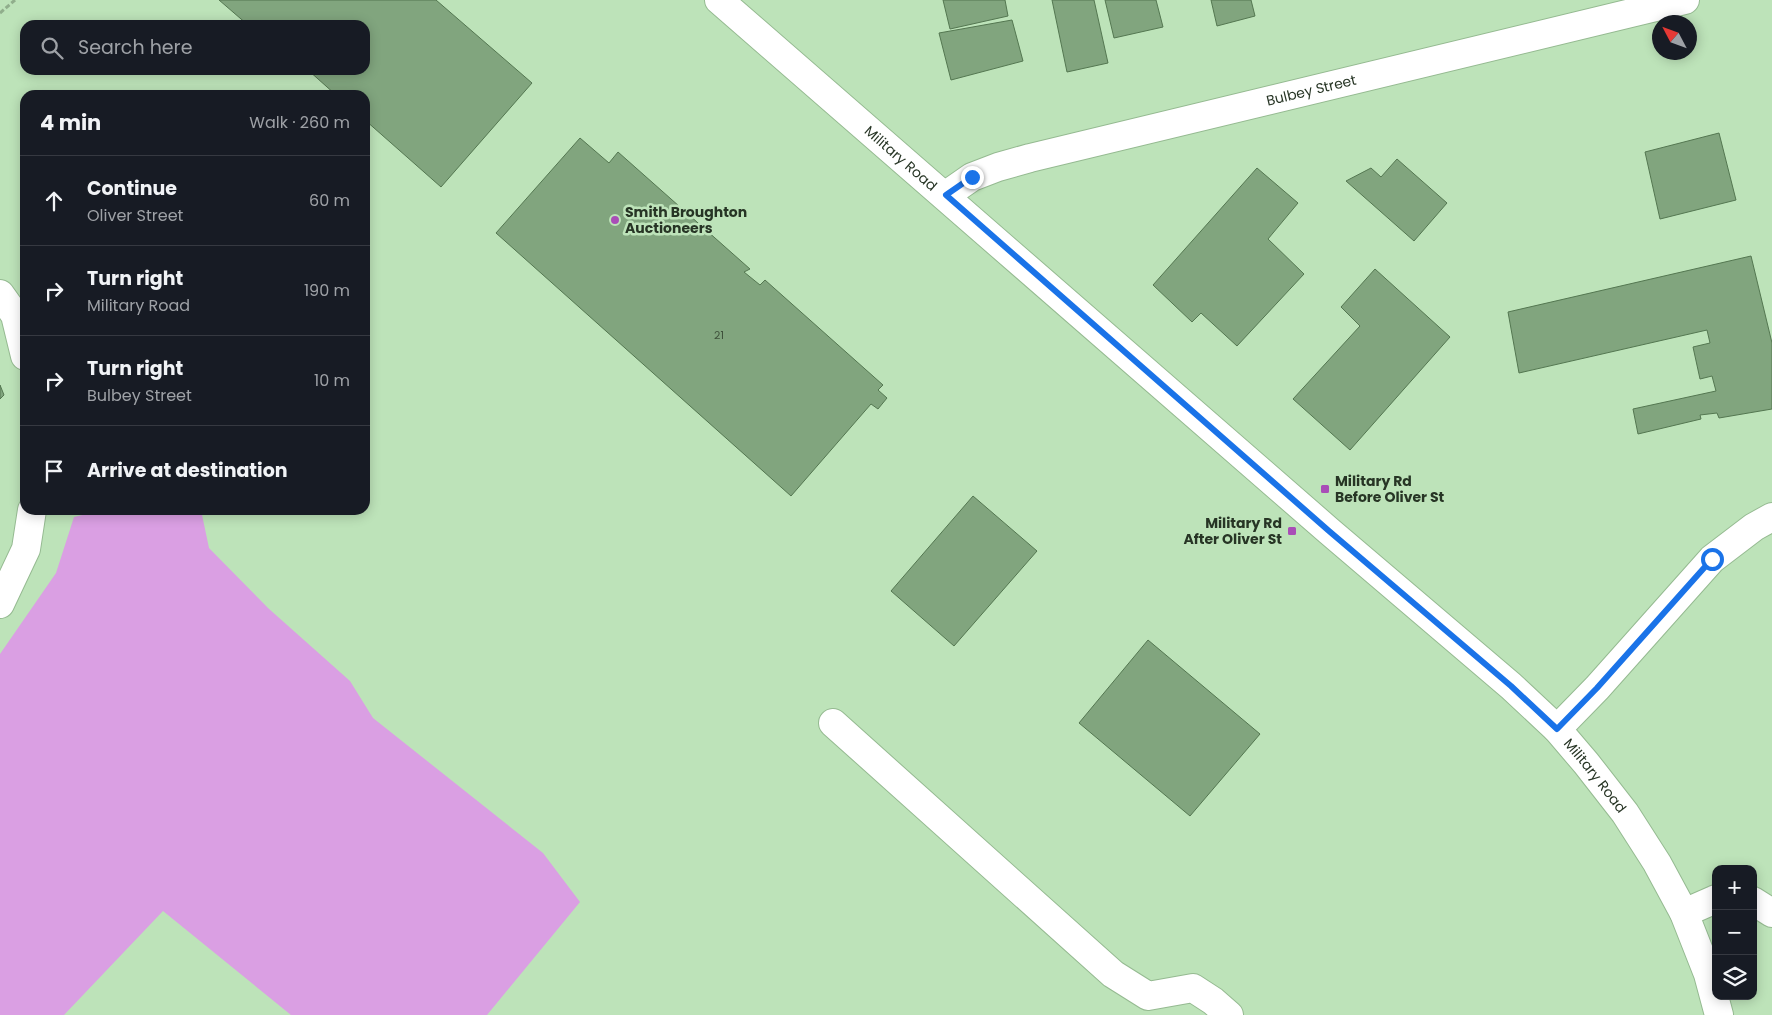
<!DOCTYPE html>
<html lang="en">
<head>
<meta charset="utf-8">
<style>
	body { margin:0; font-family:Poppins,sans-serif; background:#20242c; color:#f1f3f6 }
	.controls { position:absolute; right:15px; bottom:15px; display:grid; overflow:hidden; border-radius:10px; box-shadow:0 2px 12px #0003 }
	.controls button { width:45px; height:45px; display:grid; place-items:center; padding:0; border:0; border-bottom:1px solid #363941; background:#171b24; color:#f1f3f6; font:25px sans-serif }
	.compass { position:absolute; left:1652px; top:15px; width:45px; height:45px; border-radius:50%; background:#171b24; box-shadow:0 2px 12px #0003; rotate:311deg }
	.stop { position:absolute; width:15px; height:15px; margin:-11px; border:4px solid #1a73e8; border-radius:50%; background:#fff }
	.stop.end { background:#1a73e8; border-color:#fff; box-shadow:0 1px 5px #0008 }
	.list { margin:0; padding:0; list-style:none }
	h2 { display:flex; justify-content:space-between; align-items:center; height:65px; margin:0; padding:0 20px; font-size:21px }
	h2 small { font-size:16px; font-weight:400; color:#9ea1a6 }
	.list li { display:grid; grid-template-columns:32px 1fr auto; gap:15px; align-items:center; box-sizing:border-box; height:90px; padding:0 20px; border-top:1px solid #363941 }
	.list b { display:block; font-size:19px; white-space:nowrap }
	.list p { margin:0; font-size:16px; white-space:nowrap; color:#9ea1a6 }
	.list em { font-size:16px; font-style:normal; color:#9ea1a6 }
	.icon { flex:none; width:28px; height:28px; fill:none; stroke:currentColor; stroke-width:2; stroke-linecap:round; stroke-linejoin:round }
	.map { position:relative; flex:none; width:1772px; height:1015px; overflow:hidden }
	.search { position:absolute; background:#171b24; box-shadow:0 2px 12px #0003; left:20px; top:20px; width:350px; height:55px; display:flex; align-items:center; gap:12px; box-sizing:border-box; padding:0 18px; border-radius:15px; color:#9ea1a6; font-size:19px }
	.panel { position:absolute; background:#171b24; box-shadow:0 2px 12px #0003; left:20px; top:90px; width:350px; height:425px; border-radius:15px }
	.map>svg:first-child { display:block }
	.green { fill:#da9fe3 }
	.building { fill:#81a57e; stroke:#547751 }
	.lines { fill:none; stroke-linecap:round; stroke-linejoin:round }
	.minor-casing { stroke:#95ba91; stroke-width:30 }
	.major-casing { stroke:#95ba91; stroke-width:30 }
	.path { stroke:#90ae8c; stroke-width:3; stroke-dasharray:5 2.5; stroke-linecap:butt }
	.minor { stroke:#fff; stroke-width:28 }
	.major { stroke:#fff; stroke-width:28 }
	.route { stroke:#1a73e8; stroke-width:6 }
	.poi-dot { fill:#a94db7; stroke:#bde3b9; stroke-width:2 }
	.labels { text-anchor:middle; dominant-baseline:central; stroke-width:5; stroke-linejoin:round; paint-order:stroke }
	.number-label { font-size:11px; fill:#3e513b }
	.street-label { font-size:14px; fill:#273525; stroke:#bde3b9 }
	.poi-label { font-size:14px; font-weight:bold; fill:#273525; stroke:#bde3b9; text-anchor:start }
</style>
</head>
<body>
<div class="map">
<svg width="1772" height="1015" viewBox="0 0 1772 1015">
	<rect width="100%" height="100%" fill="#bde3b9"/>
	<path class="green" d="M103 510H201L209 548 268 608 350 681 373 718 543 853 580 902 487 1015H291L163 911 64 1015H0V654L56 573 74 517Z"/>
	<path class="building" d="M219 0H436L532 83 441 187 365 120V95H336L308 70H365V25H248Z
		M943 0H1005L1008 16 950 29Z
		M1052 0H1094L1108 63 1067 72Z
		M1105 0H1156L1163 27 1114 38Z
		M1211 0H1251L1255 16 1217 26Z
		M1012 20 1023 61 951 80 939 33Z
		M1719 133 1736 200 1660 219 1645 152Z
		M580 138 609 163 618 152 750 269 744 272 760 285 765 280 883 385 878 390 887 398 878 409 871 404 791 496 496 233Z
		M1397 159 1447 203 1414 241 1346 181 1371 168 1381 177Z
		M1257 168 1298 203 1268 239 1304 274 1237 346 1201 313 1192 322 1153 285Z
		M1751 256 1772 343V409L1719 418 1717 413 1700 415 1701 419 1638 434 1633 409 1716 391 1712 376 1700 379 1693 347 1710 343 1707 330 1519 373 1508 312Z
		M1375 269 1450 337 1350 450 1293 399 1360 326 1341 307Z
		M0 385 4 395 0 399Z
		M973 496 1037 551 954 646 891 591Z
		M1148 640 1260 734 1190 816 1079 723Z"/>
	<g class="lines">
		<defs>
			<g id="minor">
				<path id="s1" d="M946 195 972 177 998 167 1030 158 1685 0"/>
				<path d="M0 294 15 315 25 356"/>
				<path d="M0 604 26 549 32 510"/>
				<path d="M833 723 1113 974 1148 996 1193 988 1213 1001 1229 1015"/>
				<path d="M1557 729 1597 688 1712 559 1754 527 1772 517"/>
				<path d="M1753 901 1772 913"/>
				<path d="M1684 913 1716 899"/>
			</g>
			<g id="major">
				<path id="s2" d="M719 0 1329 531 1511 686 1557 729 1586 763 1625 813 1657 863 1684 913 1708 974 1719 1015"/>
			</g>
		</defs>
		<use href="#minor" class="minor-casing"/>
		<use href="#major" class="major-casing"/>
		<path class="path" d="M0 13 15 0"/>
		<use href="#minor" class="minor"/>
		<use href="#major" class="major"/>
	</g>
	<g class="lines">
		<path class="route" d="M972 177 946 195 1329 531 1511 686 1557 729 1597 688 1712 559"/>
	</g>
	<g class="poi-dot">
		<circle cx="615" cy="220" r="5"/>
		<rect x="1320" y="484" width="10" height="10" rx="2.5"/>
		<rect x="1287" y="526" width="10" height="10" rx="2.5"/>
	</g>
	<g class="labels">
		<g class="number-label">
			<text x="719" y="335">21</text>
		</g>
		<g class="street-label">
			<text stroke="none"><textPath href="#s1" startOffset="382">Bulbey Street</textPath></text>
			<text stroke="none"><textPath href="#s2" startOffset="241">Military Road</textPath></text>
			<text stroke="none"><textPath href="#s2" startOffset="1171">Military Road</textPath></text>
		</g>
		<g class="poi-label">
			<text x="625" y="212">Smith Broughton<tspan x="625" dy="16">Auctioneers</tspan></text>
			<text x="1335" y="481">Military Rd<tspan x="1335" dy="16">Before Oliver St</tspan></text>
			<text x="1282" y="523" text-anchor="end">Military Rd<tspan x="1282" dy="16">After Oliver St</tspan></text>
		</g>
	</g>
</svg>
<div class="controls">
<button>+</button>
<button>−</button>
<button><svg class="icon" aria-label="layers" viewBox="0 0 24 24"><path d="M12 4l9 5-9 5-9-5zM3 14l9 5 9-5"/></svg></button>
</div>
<svg class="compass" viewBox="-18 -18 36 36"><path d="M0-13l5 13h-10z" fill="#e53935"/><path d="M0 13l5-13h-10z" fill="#9ea1a6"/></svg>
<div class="stop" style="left:1712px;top:559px"></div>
<div class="stop end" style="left:972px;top:177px"></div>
<div class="search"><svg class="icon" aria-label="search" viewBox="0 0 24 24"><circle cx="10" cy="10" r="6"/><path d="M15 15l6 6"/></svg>Search here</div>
<section class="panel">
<h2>4 min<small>Walk · 260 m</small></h2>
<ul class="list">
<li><svg class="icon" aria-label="ahead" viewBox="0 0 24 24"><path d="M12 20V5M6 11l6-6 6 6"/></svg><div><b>Continue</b><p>Oliver Street</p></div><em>60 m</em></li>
<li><svg class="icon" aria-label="right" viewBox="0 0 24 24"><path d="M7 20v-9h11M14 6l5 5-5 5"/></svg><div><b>Turn right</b><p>Military Road</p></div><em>190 m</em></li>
<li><svg class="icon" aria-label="right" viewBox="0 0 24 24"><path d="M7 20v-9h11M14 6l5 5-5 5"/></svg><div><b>Turn right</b><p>Bulbey Street</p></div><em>10 m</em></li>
<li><svg class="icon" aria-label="arrive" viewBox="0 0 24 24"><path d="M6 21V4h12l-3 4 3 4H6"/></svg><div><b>Arrive at destination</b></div></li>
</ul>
</section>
</div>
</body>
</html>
